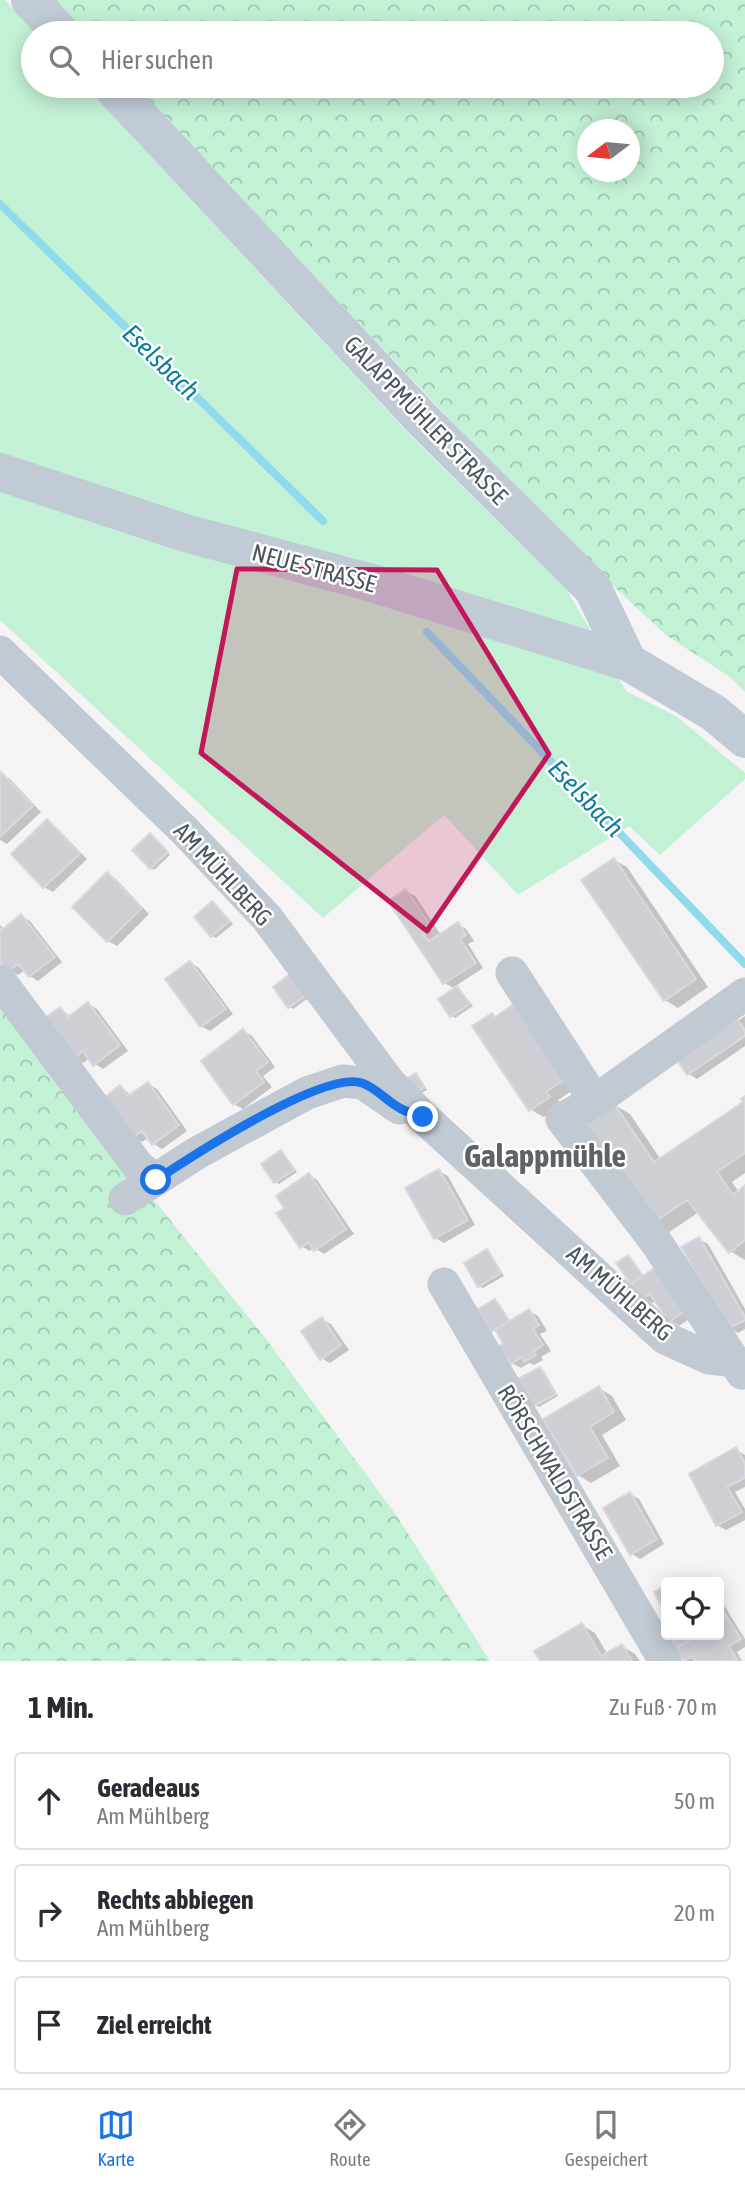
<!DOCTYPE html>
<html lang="de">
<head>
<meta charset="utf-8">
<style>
	body { margin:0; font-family:"Asap Condensed",sans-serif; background:#f7f7f7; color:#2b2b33 }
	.controls { position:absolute; right:21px; bottom:21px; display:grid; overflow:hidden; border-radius:7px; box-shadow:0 4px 18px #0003 }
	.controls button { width:63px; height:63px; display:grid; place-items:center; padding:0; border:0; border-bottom:2px solid #e1e1e2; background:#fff; color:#2b2b33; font:35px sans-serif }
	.compass { position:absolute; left:577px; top:119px; width:63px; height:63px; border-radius:50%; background:#fff; box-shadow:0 4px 18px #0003; rotate:254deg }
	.stop { position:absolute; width:21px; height:21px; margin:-16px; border:5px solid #1a73e8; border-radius:50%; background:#fff }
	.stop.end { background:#1a73e8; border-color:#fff; box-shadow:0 2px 7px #0008 }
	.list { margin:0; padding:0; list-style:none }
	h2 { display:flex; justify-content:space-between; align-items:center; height:91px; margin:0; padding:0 28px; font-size:30px }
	h2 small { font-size:23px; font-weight:400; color:#7c7c81 }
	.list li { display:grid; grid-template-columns:46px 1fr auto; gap:21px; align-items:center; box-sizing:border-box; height:98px; margin:0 14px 14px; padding:0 14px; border:2px solid #e1e1e2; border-radius:7px }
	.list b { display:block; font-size:26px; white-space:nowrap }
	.list p { margin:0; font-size:23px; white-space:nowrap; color:#7c7c81 }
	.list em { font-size:23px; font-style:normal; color:#7c7c81 }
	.icon { flex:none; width:38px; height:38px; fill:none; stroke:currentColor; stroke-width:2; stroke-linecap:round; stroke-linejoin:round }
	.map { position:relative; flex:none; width:745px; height:1661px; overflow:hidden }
	.search { position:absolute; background:#fff; box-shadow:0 4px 18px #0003; left:21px; right:21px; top:21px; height:77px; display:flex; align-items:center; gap:18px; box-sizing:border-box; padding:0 24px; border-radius:38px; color:#7c7c81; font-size:26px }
	.sheet { height:427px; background:#fff }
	nav { display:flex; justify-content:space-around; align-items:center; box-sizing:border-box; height:98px; border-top:2px solid #e1e1e2; background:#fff; font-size:19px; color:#7c7c81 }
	nav a { display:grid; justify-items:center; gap:4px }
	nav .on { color:#1a73e8 }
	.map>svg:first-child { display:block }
	.grass { fill:#c3f1d5 }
	.forest { fill:url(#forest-crowns); fill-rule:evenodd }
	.shadow { fill:#0003 }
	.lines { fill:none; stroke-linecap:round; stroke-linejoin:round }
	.stream { stroke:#90daee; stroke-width:8 }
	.building { fill:#cdcfd5; stroke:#d7d9de; stroke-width:2 }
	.street { stroke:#c1cad2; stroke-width:33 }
	.secondary { stroke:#c1cbd6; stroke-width:38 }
	.route { stroke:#1a73e8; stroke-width:9 }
	.marked { fill:#c2185b; fill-opacity:0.2; stroke:#c2185b; stroke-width:5; stroke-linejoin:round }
	.labels { text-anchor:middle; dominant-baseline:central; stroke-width:5; stroke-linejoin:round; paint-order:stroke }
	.street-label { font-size:24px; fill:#4a5661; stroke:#fff }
	.water-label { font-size:26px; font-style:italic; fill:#0c7c9b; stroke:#fff }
	.district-label { font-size:32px; font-weight:bold; fill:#5f6368; stroke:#fff }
</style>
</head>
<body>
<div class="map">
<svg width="745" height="1661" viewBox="0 0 745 1661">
	<defs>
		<pattern id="forest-crowns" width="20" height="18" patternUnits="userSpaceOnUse" patternTransform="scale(1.75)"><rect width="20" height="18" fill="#c3f1d5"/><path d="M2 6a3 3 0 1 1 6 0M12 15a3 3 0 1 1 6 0" fill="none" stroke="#a0c6b0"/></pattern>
	</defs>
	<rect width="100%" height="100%" fill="#f5f3f3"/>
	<path class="grass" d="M0 0H5L36 33H33V86H85L411 436 567 590 626 691 676 716 745 773V779L660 855 629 826 518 895 444 815 323 918 0 620Z"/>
	<path class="forest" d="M55 0H745V692L730 677 666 635 609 582 453 423 136 86H712V33H87ZM588 130H630V172H588Z
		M0 992 150 1195 266 1339 396 1515 490 1661H0Z"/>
	<path class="shadow" d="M1 774 10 779 41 812 7 844 0 840Z
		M48 822 56 827 87 859 53 892 44 887Z
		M150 835 170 855 154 870 151 868Z
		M614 860 627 867 708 987 678 1008 665 1000Z
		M108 874 116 879 149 914 117 946 108 941Z
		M406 891 415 896 441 935 458 924 466 929 474 941 468 944 483 968 454 987 461 991 473 1006 455 1018 452 1016 456 989 444 983 390 901Z
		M216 905 233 924 216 938 213 936Z
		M21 916 30 921 62 962 38 981 30 976 25 970 18 975 9 970 0 959V925L5 930Z
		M191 963 199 968 233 1014 210 1031 201 1026Z
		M275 987 311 996 293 1009 289 1007Z
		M88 1004 97 1009 128 1051 103 1069 95 1064 90 1058 83 1063 74 1058 60 1009 72 1017Z
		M492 1015 576 1088 558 1100 562 1105 544 1117 531 1110Z
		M745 1016V1046L697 1079 689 1074 680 1061Z
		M244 1031 252 1036 275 1067 263 1076 272 1087 243 1109 234 1104Z
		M416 1075 420 1078 427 1090 417 1095Z
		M148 1084 157 1089 187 1131 162 1149 154 1144 149 1137 142 1142 134 1137 121 1087 132 1096Z
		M745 1098V1173L732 1182 739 1192 745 1188V1260L730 1251 699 1212 668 1233 651 1224 613 1104 630 1114 661 1160 745 1102Z
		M281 1152 285 1155 297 1172 279 1184 275 1182Z
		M439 1171 448 1176 475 1225 444 1243 435 1238Z
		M309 1175 317 1180 354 1234 324 1254 314 1248 310 1251 301 1246 286 1208Z
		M699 1239 708 1244 745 1309V1329L738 1333 730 1328Z
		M487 1251 491 1254 504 1276 483 1288 479 1286Z
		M628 1257 632 1259 644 1277 696 1314 679 1326 671 1321 657 1300 652 1303 643 1298Z
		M495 1301 499 1303 511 1322 529 1311 538 1316 547 1331 540 1334 551 1351 541 1357 543 1360 534 1365 529 1363 521 1368 512 1363 505 1344 498 1332 493 1331Z
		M322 1319 331 1324 349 1350 330 1363 321 1358Z
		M540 1369 544 1371 558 1396 539 1407 535 1405Z
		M599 1388 612 1396 626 1420 602 1435 620 1466 591 1483 578 1475Z
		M736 1449 745 1455V1487L735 1492 745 1509V1520L726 1530 717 1525Z
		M630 1494 639 1499 664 1544 640 1559 631 1553Z
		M681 1578 688 1582H674Z
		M719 1597 745 1639V1647L737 1652 742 1661H687L672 1638 677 1635H719Z
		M582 1625 595 1633 608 1655 622 1646 635 1654 640 1661H542Z"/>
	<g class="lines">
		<path class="stream" d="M0 204 323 521
			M427 632 745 964"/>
	</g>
	<path class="building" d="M1 772 33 806 0 837V773Z
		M47 819 80 854 43 888 11 854Z
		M150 833 168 852 150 869 132 850Z
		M614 858 696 979 664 1001 581 880Z
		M107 872 142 908 107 942 72 907Z
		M406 889 432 928 423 935 429 941 458 922 466 935 460 939 476 963 443 984 388 901Z
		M212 901 230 921 211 937 194 917Z
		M21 914 55 957 29 977 18 964 8 971 0 962V928L2 930Z
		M190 961 226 1009 200 1027 165 979Z
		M293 972 308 994 288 1008 273 987Z
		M457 986 470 1004 450 1017 438 999Z
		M88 1002 120 1045 93 1066 83 1051 73 1059 43 1019 60 1007 68 1017Z
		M514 1004 564 1080 546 1092 550 1097 529 1111 472 1026 492 1013 495 1017Z
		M737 1019 745 1030V1036L687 1075 677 1060Z
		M243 1029 268 1062 256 1071 264 1082 233 1105 201 1061Z
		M416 1073 424 1088 412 1094 404 1080Z
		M148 1082 179 1125 152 1145 142 1131 132 1138 104 1098 120 1085 128 1096Z
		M745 1096V1153L717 1172 733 1195 745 1185V1240L729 1253 687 1200 650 1225 581 1124 613 1102 654 1162 743 1102 741 1099Z
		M281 1150 294 1170 274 1183 261 1164Z
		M439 1169 468 1220 434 1239 405 1188Z
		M309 1173 346 1229 314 1251 308 1242 300 1248 276 1213 284 1208 276 1196Z
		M699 1237 745 1317V1320L728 1329 681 1247Z
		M487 1249 501 1273 478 1287 464 1263Z
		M628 1255 643 1276 631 1284 616 1263Z
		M659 1265 688 1309 669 1322 650 1294 642 1300 631 1284Z
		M495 1299 509 1321 491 1332 478 1309Z
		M529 1309 539 1325 533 1329 543 1345 533 1352 536 1355 524 1362 522 1357 511 1364 497 1347 503 1343 495 1330Z
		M322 1317 341 1345 320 1360 301 1331Z
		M540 1367 556 1394 534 1406 518 1379Z
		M599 1386 614 1412 590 1427 608 1458 577 1476 543 1419Z
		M736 1447 745 1463V1478L727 1487 742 1512 716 1526 689 1474Z
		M630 1492 657 1539 630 1555 603 1508Z
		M666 1585V1613L654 1592Z
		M719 1604 727 1617 719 1622Z
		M727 1617 741 1639 729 1646 738 1661H695L692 1656 684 1661 676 1648 698 1635H719V1622Z
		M582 1623 601 1656 622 1644 632 1661H540L534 1651Z
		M674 1635H698L676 1648 670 1637Z"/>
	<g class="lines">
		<path class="street" d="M0 652 185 831 267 918 389 1082 423 1117 665 1338 709 1358 735 1361
			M512 973 595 1101
			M0 981 138 1166 155 1180
			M125 1199 197 1153 307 1093 343 1081 363 1083 399 1108
			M444 1284 665 1661
			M742 1373 656 1242 562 1119 595 1101 745 994"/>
		<path class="secondary" d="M30 0 61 33
			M111 86 423 420 593 589 628 662
			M0 472 185 533 372 583 628 662 714 713 745 739"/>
	</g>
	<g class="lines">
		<path class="route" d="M156 1180C192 1156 324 1070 362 1083 375 1087 387 1101 398 1107 405 1112 415 1114 423 1117"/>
	</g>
	<path class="marked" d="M237 569 437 570 549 754 427 931 201 753Z"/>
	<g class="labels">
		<g class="street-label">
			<text transform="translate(426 420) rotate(46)">GALAPPMÜHLER STRASSE</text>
			<text transform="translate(314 568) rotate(15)">NEUE STRASSE</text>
			<text transform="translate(223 874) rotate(47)">AM MÜHLBERG</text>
			<text transform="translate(620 1293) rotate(41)">AM MÜHLBERG</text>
			<text transform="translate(555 1472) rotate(59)">RÖRSCHWALDSTRASSE</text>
		</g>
		<g class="water-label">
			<text transform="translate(161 362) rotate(44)">Eselsbach</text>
			<text transform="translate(586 798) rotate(46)">Eselsbach</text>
		</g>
		<g class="district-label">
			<text x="545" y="1155">Galappmühle</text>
		</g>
	</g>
</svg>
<div class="controls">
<button><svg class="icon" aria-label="locate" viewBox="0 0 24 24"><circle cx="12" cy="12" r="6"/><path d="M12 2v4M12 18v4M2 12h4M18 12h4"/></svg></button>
</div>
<svg class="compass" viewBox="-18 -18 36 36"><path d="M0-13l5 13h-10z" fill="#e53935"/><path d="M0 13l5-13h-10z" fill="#7c7c81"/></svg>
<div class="stop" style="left:156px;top:1180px"></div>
<div class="stop end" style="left:423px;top:1117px"></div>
<div class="search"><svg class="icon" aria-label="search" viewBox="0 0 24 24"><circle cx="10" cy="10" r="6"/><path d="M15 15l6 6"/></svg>Hier suchen</div>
</div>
<section class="sheet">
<h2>1 Min.<small>Zu Fuß · 70 m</small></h2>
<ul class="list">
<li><svg class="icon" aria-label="ahead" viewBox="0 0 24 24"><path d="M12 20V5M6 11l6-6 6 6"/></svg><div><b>Geradeaus</b><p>Am Mühlberg</p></div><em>50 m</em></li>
<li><svg class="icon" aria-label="right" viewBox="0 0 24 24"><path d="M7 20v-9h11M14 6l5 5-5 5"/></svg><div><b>Rechts abbiegen</b><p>Am Mühlberg</p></div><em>20 m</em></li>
<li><svg class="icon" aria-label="arrive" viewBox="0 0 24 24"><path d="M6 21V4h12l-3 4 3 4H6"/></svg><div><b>Ziel erreicht</b></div></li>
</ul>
</section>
<nav>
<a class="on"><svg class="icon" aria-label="map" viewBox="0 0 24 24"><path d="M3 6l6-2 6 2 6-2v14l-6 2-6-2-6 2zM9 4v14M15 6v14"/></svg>Karte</a>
<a><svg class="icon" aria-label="directions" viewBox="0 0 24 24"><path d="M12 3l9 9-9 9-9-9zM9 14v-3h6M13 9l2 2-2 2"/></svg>Route</a>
<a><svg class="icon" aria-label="saved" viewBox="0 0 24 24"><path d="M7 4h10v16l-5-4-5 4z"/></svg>Gespeichert</a>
</nav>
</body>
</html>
